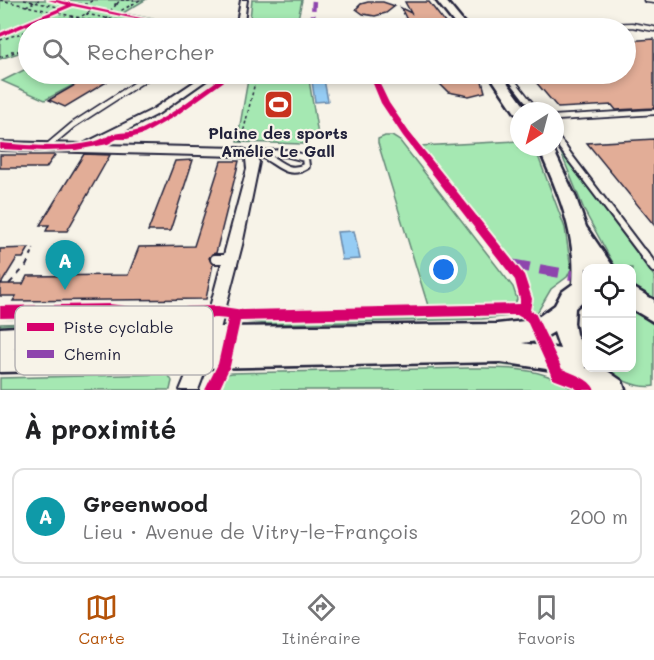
<!DOCTYPE html>
<html lang="fr">
<head>
<meta charset="utf-8">
<style>
	body { margin:0; font-family:Mali,sans-serif; background:#f2f2f2; color:#202124 }
	.controls { position:absolute; right:18px; bottom:18px; display:grid; overflow:hidden; border-radius:12px; box-shadow:0 3px 9px #0003 }
	.controls button { width:54px; height:54px; display:grid; place-items:center; padding:0; border:0; border-bottom:2px solid #e0e0e0; background:#fff; color:#202124; font:30px sans-serif }
	.compass { position:absolute; left:510px; top:102px; width:54px; height:54px; border-radius:50%; background:#fff; box-shadow:0 3px 9px #0003; rotate:216deg }
	.you { position:absolute; left:444px; top:270px; width:21px; height:21px; margin:-15px; border:4px solid #fff; border-radius:50%; background:#1a73e8; box-shadow:0 0 0 9px #1a73e833 }
	.badge { display:grid; place-items:center; width:39px; height:39px; border-radius:50%; background:#b45309; color:#fff; font-size:20px; font-weight:700 }
	.pin { position:absolute; translate:-50% -50px; filter:drop-shadow(0 2px 3px #0008) }
	.pin::after { content:''; position:absolute; top:32px; width:21px; height:18px; background:inherit; clip-path:polygon(0 0,100% 0,50% 100%) }
	.list { margin:0; padding:0; list-style:none }
	h2 { display:flex; justify-content:space-between; align-items:center; height:78px; margin:0; padding:0 24px; font-size:26px }
	h2 small { font-size:20px; font-weight:400; color:#757577 }
	.list li { display:grid; grid-template-columns:39px 1fr auto; gap:18px; align-items:center; box-sizing:border-box; height:96px; margin:0 12px 12px; padding:0 12px; border:2px solid #e0e0e0; border-radius:12px }
	.list b { display:block; font-size:22px; white-space:nowrap }
	.list p { margin:0; font-size:20px; white-space:nowrap; color:#757577 }
	.list em { font-size:20px; font-style:normal; color:#757577 }
	.icon { flex:none; width:33px; height:33px; fill:none; stroke:currentColor; stroke-width:2; stroke-linecap:round; stroke-linejoin:round }
	.map { position:relative; flex:none; width:654px; height:390px; overflow:hidden }
	.search { position:absolute; background:#fff; box-shadow:0 3px 9px #0003; left:18px; right:18px; top:18px; height:66px; display:flex; align-items:center; gap:15px; box-sizing:border-box; padding:0 21px; border-radius:33px; color:#757577; font-size:22px }
	.sheet { height:186px; background:#fff }
	nav { display:flex; justify-content:space-around; align-items:center; box-sizing:border-box; height:84px; border-top:2px solid #e0e0e0; background:#fff; font-size:16px; color:#757577 }
	nav a { display:grid; justify-items:center; gap:3px }
	nav .on { color:#b45309 }
	.map>svg:first-child { display:block }
	.green { fill:#a5e8b2; stroke:#648576; stroke-width:1.5 }
	.water { fill:#95ccf4; stroke:#6788aa; stroke-width:1.5 }
	.building { fill:#e2ad97; stroke:#22223b; stroke-width:1.5 }
	.lines { fill:none; stroke-linecap:round; stroke-linejoin:round }
	.lane-far3-casing { stroke:#22223b; stroke-width:7 }
	.lane-far2-casing { stroke:#22223b; stroke-width:8 }
	.lane-far1-casing { stroke:#22223b; stroke-width:10 }
	.lane-casing { stroke:#22223b; stroke-width:12 }
	.street-casing { stroke:#22223b; stroke-width:4 }
	.secondary-casing { stroke:#22223b; stroke-width:5 }
	.path-far1 { stroke:#22223b; stroke-width:1.5; stroke-dasharray:3 3; stroke-linecap:butt }
	.path { stroke:#22223b; stroke-width:2; stroke-dasharray:6 6; stroke-linecap:butt }
	.lane-far3 { stroke:#f7f3e8; stroke-width:4 }
	.lane-far2 { stroke:#f7f3e8; stroke-width:4.5 }
	.lane-far1 { stroke:#f7f3e8; stroke-width:6 }
	.lane { stroke:#f7f3e8; stroke-width:8 }
	.street { fill:#f7f3e8; fill-rule:evenodd }
	.secondary { fill:#f7f3e8; fill-rule:evenodd }
	.quiet-far1 { stroke:#8e44ad; stroke-width:4.5; stroke-dasharray:9 4.5; stroke-linecap:butt }
	.quiet { stroke:#8e44ad; stroke-width:10; stroke-dasharray:20 10; stroke-linecap:butt }
	.cycleway-casing { stroke:#f7f3e8; stroke-width:4 }
	.cycleway { fill:#d6006c; fill-rule:evenodd }
	.labels { text-anchor:middle; dominant-baseline:central; stroke-width:4.5; stroke-linejoin:round; paint-order:stroke }
	.far-poi-label { font-size:16px; font-weight:bold; fill:#22223b; stroke:#f7f3e8 }
	.key { fill:#f7f3e8; stroke:#b7b4b4; stroke-width:1.5 }
	.key-label { font-size:16px; fill:#22223b }
</style>
</head>
<body>
<div class="map">
<svg width="654" height="390" viewBox="0 0 654 390">
	<rect width="100%" height="100%" fill="#f7f3e8"/>
	<filter id="ink" filterUnits="userSpaceOnUse"><feTurbulence type="fractalNoise" baseFrequency=".0167" numOctaves="2"/><feDisplacementMap in="SourceGraphic" scale="12" xChannelSelector="R" yChannelSelector="G"/><feConvolveMatrix kernelMatrix="1 2 1 2 8 2 1 2 1" color-interpolation-filters="sRGB"/></filter>
	<g filter="url(#ink)">
		<path class="green" d="M0 0H145L123 13 198 28H115L100 25 93 28H28V50L0 59Z
			M252 0H302L296 28H249Z
			M28 68V74H94L45 100 2 81Z
			M249 74H308L318 135 303 144 237 142Z
			M385 136H392L400 141 513 287 517 299 514 307 429 309 378 143V139Z
			M519 141V147L535 148 565 228 571 269 567 277 551 289 537 313 531 315 527 311 530 301 527 281 420 146Z
			M559 148 654 276V301L632 285V268H616L613 263 585 212Z
			M632 309 654 325V386C637 389 617 379 604 368H632Z
			M512 311 522 315 482 319 271 324 244 322V319L481 315Z
			M111 313 141 317H174L172 321 142 322 110 317 0 319V315Z
			M103 321 142 327 175 326 177 328 0 329V324Z
			M479 359 544 365 545 370 487 363 235 369V364Z
			M468 368C493 368 521 367 545 375 553 377 566 386 575 390H218L227 374 232 373Z
			M168 374 172 381 170 390H0V378Z"/>
		<path class="water" d="M311 74H323L328 101 315 102Z
			M354 231 360 259 342 260 337 232Z"/>
		<path class="building" d="M368 2H383L395 6 386 13 375 16 363 14 356 9 361 4Z
			M405 2H429L449 28H411L401 8 411 13Z
			M654 39V108L616 110 612 105 558 108 529 74H626V41Z
			M94 74H120L65 107 49 100Z
			M443 74H471L482 81 485 92 469 96 448 92 438 82Z
			M654 139V225L587 143Z
			M84 154 110 155 67 231H46L49 225H40Z
			M0 155H55L46 168H0Z
			M193 160 170 231H148L175 161Z
			M221 161H239L216 253 212 254 209 258 213 264 206 299 13 301 16 296H0V249L29 248 23 258H17L1 284H23L27 276 128 275 139 247 194 246Z"/>
		<g class="lines">
			<defs>
				<path id="lane-far3" d="M646 0 654 1
					M551 28 632 25 654 29"/>
				<path id="lane-far2" d="M507 74 536 111
					M555 118 654 112
					M555 137 564 148
					M48 146 73 125 152 74"/>
				<path id="lane-far1" d="M562 147 644 255
					M285 153 305 158 306 166C288 177 278 162 262 154Z
					M250 156 262 154"/>
				<path id="lane" d="M643 253 654 268
					M215 259H231"/>
				<path id="street" d="M241 0H247L243 28H236Z
					M206 74H215L158 114 98 145 239 148 254 153 259 162 242 245 218 337 198 390H180L202 337 247 169 246 159 238 156 0 150V142L83 144 152 110Z"/>
				<path id="secondary" d="M436 0H445L468 28H458Z
					M489 74H501L528 111H519V115L516 114Z
					M538 147H552L576 198 586 227 614 268H586V298L575 308 574 323 576 334 586 351V368H603L622 381 625 390H593L578 376 566 372 501 362 0 372V328L96 322 136 328 497 324 534 320 555 305 562 292 573 284C577 235 558 191 538 147ZM554 332 560 349 522 343 538 341ZM96 344 118 347 12 349Z
					M632 287 654 300V322L632 309Z"/>
			</defs>
			<use href="#lane-far3" class="lane-far3-casing"/>
			<use href="#lane-far2" class="lane-far2-casing"/>
			<use href="#lane-far1" class="lane-far1-casing"/>
			<use href="#lane" class="lane-casing"/>
			<use href="#street" class="street-casing"/>
			<use href="#secondary" class="secondary-casing"/>
			<path class="path-far1" d="M0 0 125 28
				M24 0 63 8
				M50 0 184 28
				M72 3 87 4 93 0
				M115 4H118L115 5Z
				M117 4 120 0H134
				M26 6 39 0
				M110 11 116 5
				M86 14 155 28
				M36 28 61 18
				M69 28 78 18 93 10
				M90 28 140 0
				M144 28 153 22
				M0 35 71 5
				M0 40 28 31
				M11 51H19
				M0 57 28 48
				M241 142 256 78 254 74
				M31 255 34 248"/>
			<path class="path" d="M9 284 26 266 32 253
				M560 377 565 390"/>
			<use href="#lane-far3" class="lane-far3"/>
			<use href="#lane-far2" class="lane-far2"/>
			<use href="#lane-far1" class="lane-far1"/>
			<use href="#lane" class="lane"/>
			<use href="#street" class="street"/>
			<use href="#secondary" class="secondary"/>
			<path class="quiet-far1" d="M316 20H330L356 27
				M302 28 316 20 313 15 314 0"/>
			<path class="quiet" d="M510 264 572 275"/>
			<defs>
				<path id="cycleway" d="M48 0H57L187 28H179L73 6 0 37V33L67 5Z
					M227 74H234L177 115 144 134 127 139H117L108 144 76 150 44 151 0 149V143C30 145 63 149 93 142 101 140 107 136 114 134 125 131 130 134 142 129 173 115 199 92 227 74Z
					M369 74H375L389 103 409 132 524 275 532 299 530 310 535 313 562 369C574 374 589 378 595 390H578L574 387 553 379 527 321 517 315 240 321 230 366 219 390H205L218 364 228 319 217 318 141 320 109 316 0 318V306L109 304 141 308 217 306 243 310 520 304V299L515 280 403 136 381 103Z"/>
			</defs>
			<use href="#cycleway" class="cycleway-casing"/>
			<use href="#cycleway" class="cycleway"/>
		</g>
	</g>
	<defs>
		<symbol id="stadium-square" viewBox="-11 -11 22 22"><rect x="-9" y="-9" width="18" height="18" rx="4" fill="#c8321e" stroke="#f7f3e8"/><path d="M0-5a6.5 5 0 1 0 0 10a6.5 5 0 1 0 0-10ZM-3.5-1.8h7v3.6h-7Z" fill="#fff"/></symbol>
	</defs>
	<g fill-rule="evenodd">
		<use href="#stadium-square" x="262" y="88" width="33" height="33"/>
	</g>
	<g class="labels">
		<g class="far-poi-label">
			<text x="278" y="132">Plaine des sports<tspan x="278" dy="18">Amélie Le Gall</tspan></text>
		</g>
	</g>
	<rect x="15" y="306" width="198" height="69" rx="9" class="key"/>
	<rect x="27" y="323" width="27" height="8" fill="#d6006c"/>
	<rect x="27" y="350" width="27" height="8" fill="#8e44ad"/>
	<g class="key-label">
		<text x="64" y="333">Piste cyclable</text>
		<text x="64" y="360">Chemin</text>
	</g>
</svg>
<div class="controls">
<button><svg class="icon" aria-label="locate" viewBox="0 0 24 24"><circle cx="12" cy="12" r="6"/><path d="M12 2v4M12 18v4M2 12h4M18 12h4"/></svg></button>
<button><svg class="icon" aria-label="layers" viewBox="0 0 24 24"><path d="M12 4l9 5-9 5-9-5zM3 14l9 5 9-5"/></svg></button>
</div>
<svg class="compass" viewBox="-18 -18 36 36"><path d="M0-13l5 13h-10z" fill="#e53935"/><path d="M0 13l5-13h-10z" fill="#757577"/></svg>
<div class="you"></div>
<div class="pin badge" style="left:65px;top:290px;background:#0f9aa8">A</div>
<div class="search"><svg class="icon" aria-label="search" viewBox="0 0 24 24"><circle cx="10" cy="10" r="6"/><path d="M15 15l6 6"/></svg>Rechercher</div>
</div>
<section class="sheet">
<h2>À proximité<small></small></h2>
<ul class="list">
<li><span class="badge" style="background:#0f9aa8">A</span><div><b>Greenwood</b><p>Lieu · Avenue de Vitry-le-François</p></div><em>200 m</em></li>
</ul>
</section>
<nav>
<a class="on"><svg class="icon" aria-label="map" viewBox="0 0 24 24"><path d="M3 6l6-2 6 2 6-2v14l-6 2-6-2-6 2zM9 4v14M15 6v14"/></svg>Carte</a>
<a><svg class="icon" aria-label="directions" viewBox="0 0 24 24"><path d="M12 3l9 9-9 9-9-9zM9 14v-3h6M13 9l2 2-2 2"/></svg>Itinéraire</a>
<a><svg class="icon" aria-label="saved" viewBox="0 0 24 24"><path d="M7 4h10v16l-5-4-5 4z"/></svg>Favoris</a>
</nav>
</body>
</html>
